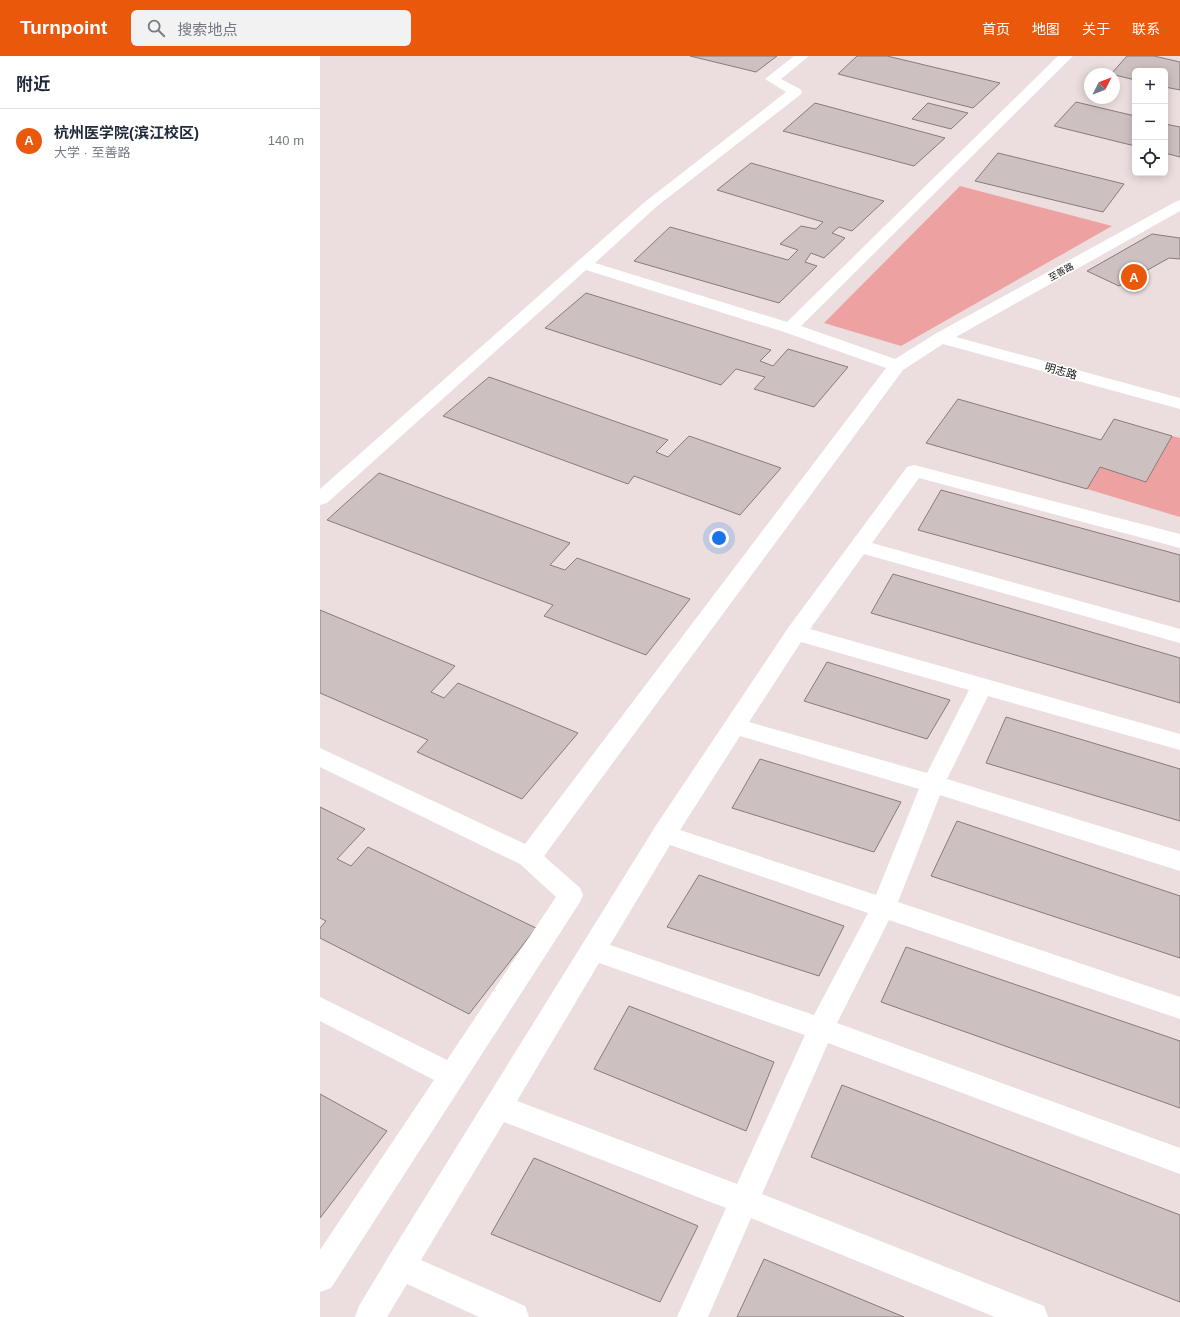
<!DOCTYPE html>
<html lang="zh">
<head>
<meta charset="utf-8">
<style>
	body { margin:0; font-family:Helvetica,"Noto Sans SC",sans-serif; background:#f2f2f3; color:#1f2937 }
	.controls { position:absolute; right:12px; top:12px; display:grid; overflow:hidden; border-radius:6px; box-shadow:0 2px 10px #0003 }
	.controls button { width:36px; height:36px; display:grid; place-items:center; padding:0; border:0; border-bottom:1px solid #e0e1e3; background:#fff; color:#1f2937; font:20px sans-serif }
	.compass { position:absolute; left:764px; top:12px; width:36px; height:36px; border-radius:50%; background:#fff; box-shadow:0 2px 10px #0003; rotate:48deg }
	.you { position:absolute; left:399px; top:482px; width:14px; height:14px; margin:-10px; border:3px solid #fff; border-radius:50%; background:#1a73e8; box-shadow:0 0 0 6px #1a73e833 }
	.badge { display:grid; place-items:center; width:26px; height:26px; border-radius:50%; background:#ea580c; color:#fff; font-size:13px; font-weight:700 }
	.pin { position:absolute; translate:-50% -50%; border:2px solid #fff; box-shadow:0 1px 4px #0006 }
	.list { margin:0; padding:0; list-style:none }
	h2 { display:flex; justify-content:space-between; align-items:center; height:52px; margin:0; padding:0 16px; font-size:17px }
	h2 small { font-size:13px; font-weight:400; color:#747a83 }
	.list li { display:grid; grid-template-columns:26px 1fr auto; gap:12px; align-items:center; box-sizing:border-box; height:64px; padding:0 16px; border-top:1px solid #e0e1e3 }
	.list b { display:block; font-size:15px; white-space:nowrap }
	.list p { margin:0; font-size:13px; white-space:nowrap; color:#747a83 }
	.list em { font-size:13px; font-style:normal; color:#747a83 }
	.icon { flex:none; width:22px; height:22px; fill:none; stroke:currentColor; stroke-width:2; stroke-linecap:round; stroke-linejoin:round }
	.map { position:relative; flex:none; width:860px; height:1261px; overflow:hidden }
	header { display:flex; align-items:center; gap:24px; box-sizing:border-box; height:56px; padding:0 20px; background:#ea580c; color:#fff }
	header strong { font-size:19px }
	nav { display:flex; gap:22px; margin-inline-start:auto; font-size:14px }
	.search { width:280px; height:36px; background:#f2f2f3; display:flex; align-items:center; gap:10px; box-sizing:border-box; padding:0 14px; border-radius:6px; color:#747a83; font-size:15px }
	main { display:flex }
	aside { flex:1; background:#fff }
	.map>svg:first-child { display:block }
	.green { fill:#eea1a1 }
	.building { fill:#cdc0c0; stroke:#877b7b }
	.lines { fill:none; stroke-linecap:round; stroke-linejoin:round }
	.minor { fill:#fff; fill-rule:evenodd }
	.labels { text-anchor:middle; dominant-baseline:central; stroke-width:3; stroke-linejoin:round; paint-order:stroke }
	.far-street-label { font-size:9px; fill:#100c0c; stroke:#fff }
	.street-label { font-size:11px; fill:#100c0c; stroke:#fff }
</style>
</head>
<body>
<header>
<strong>Turnpoint</strong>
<div class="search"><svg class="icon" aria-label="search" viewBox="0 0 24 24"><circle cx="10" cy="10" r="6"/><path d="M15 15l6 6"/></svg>搜索地点</div>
<nav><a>首页</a><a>地图</a><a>关于</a><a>联系</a></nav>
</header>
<main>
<aside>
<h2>附近<small></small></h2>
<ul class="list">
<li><span class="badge">A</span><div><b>杭州医学院(滨江校区)</b><p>大学 · 至善路</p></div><em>140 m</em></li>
</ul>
</aside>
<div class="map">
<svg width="860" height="1261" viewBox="0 0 860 1261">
	<rect width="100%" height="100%" fill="#ecdede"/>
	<path class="green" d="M640 130 792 170 581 290 504 267Z
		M852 380 860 382V461L767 433 780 411 826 426Z"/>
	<path class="building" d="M370 0H457L436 16Z
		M537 0H567L680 27 653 52 518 18Z
		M807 0H834L860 6V34L845 31V15H815V24L791 18Z
		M756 46 815 60V90L734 70Z
		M495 47 625 82 594 110 463 75Z
		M608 47 648 57 631 73 592 63Z
		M845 68 860 71V101L845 97Z
		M678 97 804 128 783 156 655 125Z
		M431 107 564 145 532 175 519 171 512 177 525 182 504 202 491 197 485 206 497 210 459 247 314 205 350 171 468 204 478 194 460 188 481 170 496 173 503 166 397 134Z
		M832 178 860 182V203L849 202 799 230 767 215Z
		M266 237 451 294 440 305 453 310 468 293 528 311 494 351 434 333 445 321 416 313 401 329 225 272Z
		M169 321 348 384 336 396 348 401 369 380 461 412 420 459 314 420 308 428 123 360Z
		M638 343 781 384 794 363 852 380 826 426 780 411 767 433 606 387Z
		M59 417 250 487 230 509 245 514 257 502 370 543 326 599 224 560 233 549 7 464Z
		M621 434 860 499V546L598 474Z
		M573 518 860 602V647L551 557Z
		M0 554 135 610 111 636 124 642 138 627 258 677 202 743 97 696 108 684 0 637Z
		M507 606 630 644 607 683 484 645Z
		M686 661 860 713V765L666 707Z
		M440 703 581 746 554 796 412 752Z
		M0 751 45 773 17 803 31 810 48 791 216 872 149 958 0 882V872L6 865 0 862Z
		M637 765 860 840V902L611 820Z
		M379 819 524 870 499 920 347 871Z
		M586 891 860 985V1052L561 946Z
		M309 950 454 1006 426 1075 274 1013Z
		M522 1029 860 1159V1246L491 1101Z
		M0 1038 67 1075 0 1162Z
		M214 1102 378 1170 340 1246 171 1178Z
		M444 1203 584 1261H417Z"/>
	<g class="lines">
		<path class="minor" d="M474 0H489L461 23 480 33 482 36 480 39 336 151 275 207 467 266 738 0H753L481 270 575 303 615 278 855 146 860 144V155L636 281 860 342V353L623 288 583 314 224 800 260 832 263 839 260 846 11 1232 0 1236V1194L114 1024 0 965V941L127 1004 236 841 200 808 0 711V692L205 788 566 312 464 276 266 214 7 447 0 449V433L326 145 466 36 445 23Z
			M594 409 860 478V492L599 422 552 487 860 573V587L544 498 490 573 860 678V694L668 640 627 723 860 795V815L620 739 578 846 860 941V963L569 864 517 967 860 1092V1118L508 987 442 1138 724 1250 728 1261H675L431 1162 388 1261H357L406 1152 184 1066 101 1204 205 1250 209 1261H159L87 1228 67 1261H35L39 1250 69 1200 335 771 468 572 587 411ZM481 586 649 634 607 717 429 666ZM420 680 599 733 556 839 360 774ZM350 789 548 857 494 959 290 889ZM279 907 485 979 417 1128 197 1045Z"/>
	</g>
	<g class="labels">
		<g class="far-street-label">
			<text transform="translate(741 216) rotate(-29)">至善路</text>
		</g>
		<g class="street-label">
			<text transform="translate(741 315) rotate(16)">明志路</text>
		</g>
	</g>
</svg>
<div class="controls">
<button>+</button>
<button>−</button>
<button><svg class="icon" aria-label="locate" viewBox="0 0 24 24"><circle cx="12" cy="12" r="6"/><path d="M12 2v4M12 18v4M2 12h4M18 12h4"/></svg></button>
</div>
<svg class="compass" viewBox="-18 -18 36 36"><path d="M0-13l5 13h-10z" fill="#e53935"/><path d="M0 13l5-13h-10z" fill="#747a83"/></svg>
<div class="you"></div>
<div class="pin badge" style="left:814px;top:221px">A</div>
</div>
</main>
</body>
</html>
